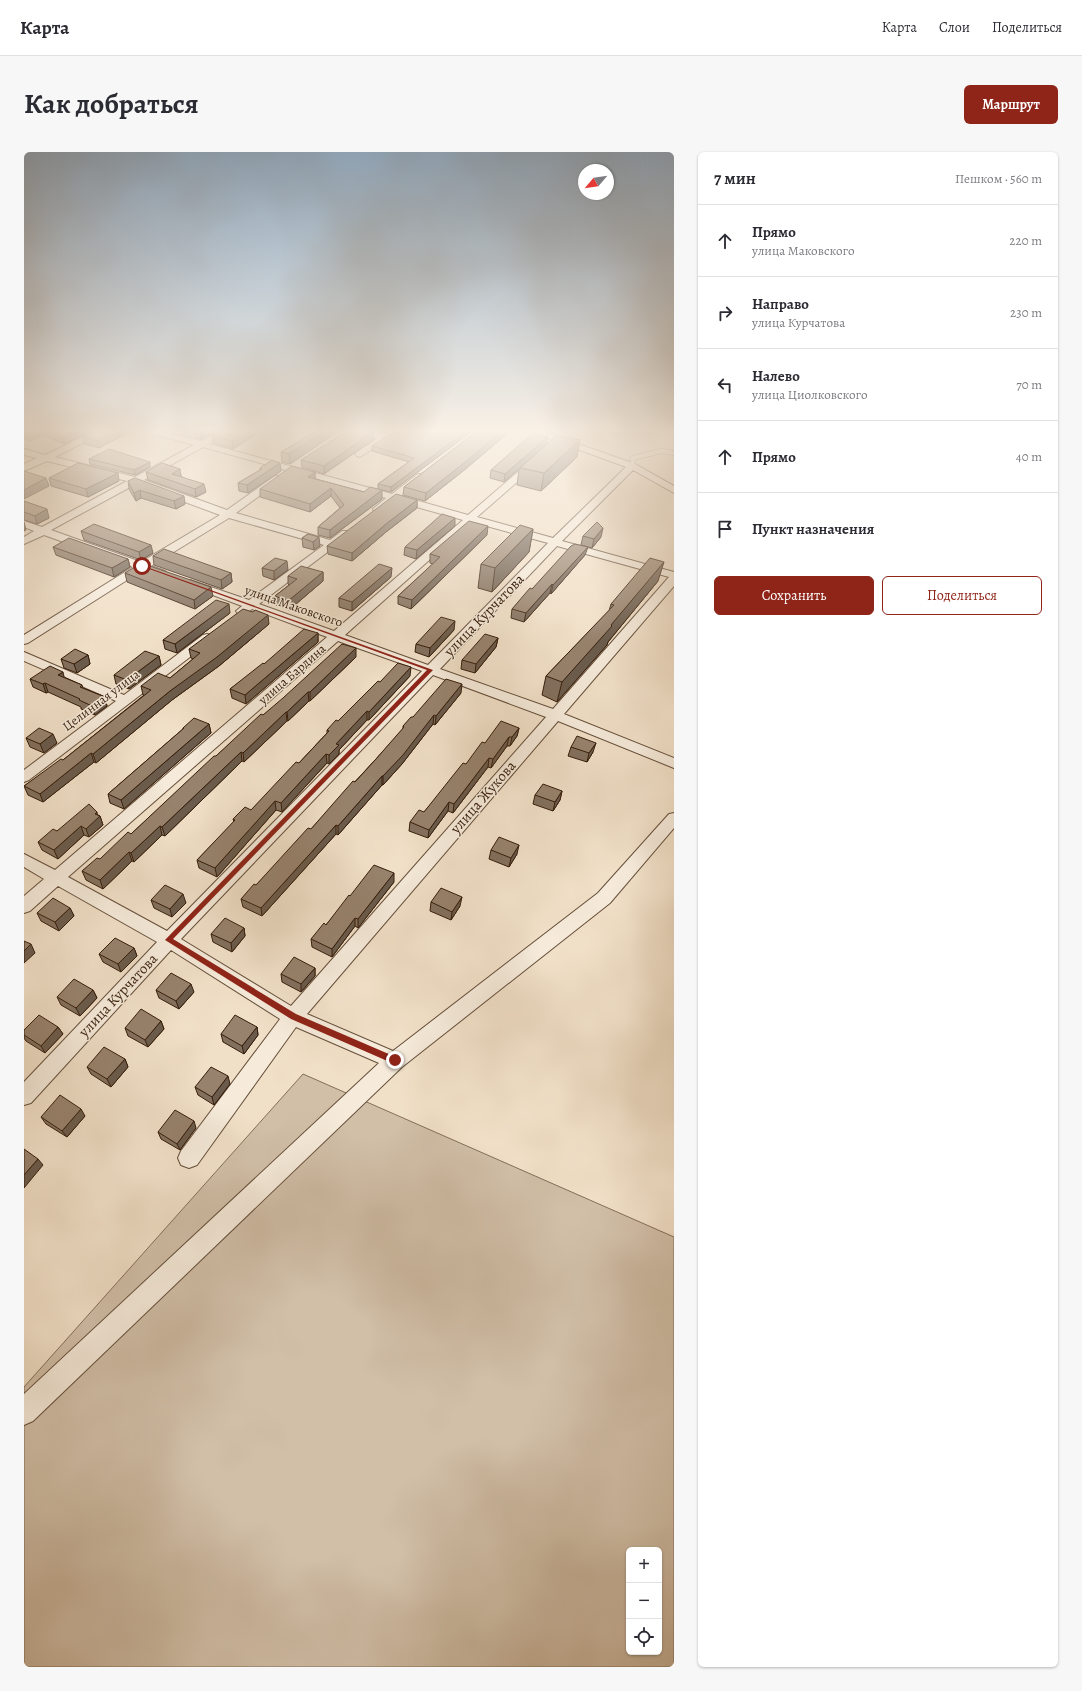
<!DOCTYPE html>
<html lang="ru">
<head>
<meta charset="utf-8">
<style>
	body { margin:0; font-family:Alegreya,serif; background:#f7f7f7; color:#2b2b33 }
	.controls { position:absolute; right:12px; bottom:12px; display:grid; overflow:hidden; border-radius:6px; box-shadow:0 1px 3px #0004 }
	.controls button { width:36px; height:36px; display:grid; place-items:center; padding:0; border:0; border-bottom:1px solid #e1e1e2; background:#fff; color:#2b2b33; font:20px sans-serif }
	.compass { position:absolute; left:554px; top:12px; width:36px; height:36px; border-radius:50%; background:#fff; box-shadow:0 1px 3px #0004; rotate:241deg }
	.stop { position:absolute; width:12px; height:12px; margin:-9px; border:3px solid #8f2418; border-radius:50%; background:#fff }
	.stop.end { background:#8f2418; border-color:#fff; box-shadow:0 1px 4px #0008 }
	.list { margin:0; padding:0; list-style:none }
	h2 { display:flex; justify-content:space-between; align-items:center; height:52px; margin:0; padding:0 16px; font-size:17px }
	h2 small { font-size:13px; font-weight:400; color:#7c7c81 }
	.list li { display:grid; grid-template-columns:26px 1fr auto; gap:12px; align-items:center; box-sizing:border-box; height:72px; padding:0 16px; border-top:1px solid #e1e1e2 }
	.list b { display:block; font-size:15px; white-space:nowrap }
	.list p { margin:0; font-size:13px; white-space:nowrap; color:#7c7c81 }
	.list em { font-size:13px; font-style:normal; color:#7c7c81 }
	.actions { display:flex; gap:8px; padding:12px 16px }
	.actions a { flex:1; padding:9px 0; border:1px solid #8f2418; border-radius:6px; text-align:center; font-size:14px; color:#8f2418 }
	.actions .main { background:#8f2418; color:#fff }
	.icon { flex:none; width:22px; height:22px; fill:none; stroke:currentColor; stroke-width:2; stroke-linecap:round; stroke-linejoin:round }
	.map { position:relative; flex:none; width:650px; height:1515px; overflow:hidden; border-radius:6px }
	header { display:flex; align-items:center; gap:24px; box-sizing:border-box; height:56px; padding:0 20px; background:#fff; border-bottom:1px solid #e1e1e2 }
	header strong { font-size:19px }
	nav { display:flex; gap:22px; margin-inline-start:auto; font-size:14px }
	.intro { display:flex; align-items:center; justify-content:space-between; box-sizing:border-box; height:96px; padding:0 24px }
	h1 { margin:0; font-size:28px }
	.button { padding:10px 18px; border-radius:6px; background:#8f2418; color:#fff; font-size:14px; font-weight:700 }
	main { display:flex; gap:24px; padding:0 24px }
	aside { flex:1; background:#fff; border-radius:6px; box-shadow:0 1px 3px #0004 }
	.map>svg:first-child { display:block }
	.green { fill:#d1bfa8; stroke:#846e5a; fill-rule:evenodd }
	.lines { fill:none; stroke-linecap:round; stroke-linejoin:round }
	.service-casing { stroke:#654e3a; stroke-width:5.5 }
	.minor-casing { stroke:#654e3a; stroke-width:2 }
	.service { stroke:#f6ebdb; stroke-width:4.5 }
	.minor { fill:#f6ebdb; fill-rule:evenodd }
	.wall { fill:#82705e; stroke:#361d0b }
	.shaded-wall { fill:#6a5b4c; stroke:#361d0b }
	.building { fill:#97826d; stroke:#361d0b }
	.route { fill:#8f2418 }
	.labels { text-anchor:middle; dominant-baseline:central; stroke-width:3; stroke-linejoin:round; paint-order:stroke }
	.far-street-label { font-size:13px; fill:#361d0b; stroke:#f6ebdb }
	.street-label { font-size:15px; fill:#361d0b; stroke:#f6ebdb }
</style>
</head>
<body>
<header>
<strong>Карта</strong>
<nav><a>Карта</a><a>Слои</a><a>Поделиться</a></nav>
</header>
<div class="intro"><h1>Как добраться</h1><a class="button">Маршрут</a></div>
<main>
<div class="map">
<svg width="650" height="1515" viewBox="0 0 650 1515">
	<rect width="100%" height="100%" fill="#f1e0c8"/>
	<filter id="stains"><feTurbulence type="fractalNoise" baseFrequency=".005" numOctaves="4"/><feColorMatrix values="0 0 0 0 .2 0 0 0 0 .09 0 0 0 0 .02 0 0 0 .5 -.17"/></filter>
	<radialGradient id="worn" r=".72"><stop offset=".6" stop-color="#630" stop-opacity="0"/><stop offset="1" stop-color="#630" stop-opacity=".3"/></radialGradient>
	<path class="green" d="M279 922 650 1085V1515H0V1235ZM605 1398H635V1500H605Z"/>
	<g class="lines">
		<defs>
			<path id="service" d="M608 314 609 306 637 299 650 301"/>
			<path id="minor" d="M75 277H86L31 305 111 325 170 293 119 279 118 277H133L177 289 199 277H210L185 292 368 342 394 322H400L402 324 400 326 377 344 444 363 509 307H515L517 309 515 311 453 365 529 386 602 315 499 277H512L611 312 650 334V341L609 318 538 389 650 420V434L540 562 650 606V616L534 569 283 862 369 899 574 741 645 662 650 661V676L586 751 378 915 9 1269 0 1273V1242L355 911 272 875 173 1013 165 1016 157 1013 154 1006 157 999 256 867 147 798 7 951 0 953V930L133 790 34 734 6 759 0 761V744L20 727 0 715V702L31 718 303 485 228 457 222 462H214L212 459 218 454 162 433 160 431 162 429 166 428 225 448 300 393 205 366 127 414 141 419 143 421 141 423 137 424 119 418 4 491 0 492V483L109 415 20 383 0 392V385L10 379 0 375V369L18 375 103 329 23 309 0 319V312L13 306 0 303V297L21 303ZM179 295 362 346 349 357 350 359H358L371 349 439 368 310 479 235 452 326 383 327 381 326 379H318L306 388 212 361 257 328 259 326 257 324H251L203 358 120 328ZM112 332 196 363 117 410 27 378ZM448 370 524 391 404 513 321 483ZM533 394 645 425 529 557 416 517ZM314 489 398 519 143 779 44 725ZM409 523 522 565 267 854 157 787Z
				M321 277H336L359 283 368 277H379L336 305 333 304 331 302 333 300 353 287 322 279Z
				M610 277H622L627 281 623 284Z
				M183 482 187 483 189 486 187 489 5 628 0 630V618L92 549 0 509V500L100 543 179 483Z"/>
		</defs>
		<use href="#service" class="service-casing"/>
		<use href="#minor" class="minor-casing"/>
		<use href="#service" class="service"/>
		<use href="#minor" class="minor"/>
	</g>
	<path class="wall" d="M0 277H71L40 292 19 283 5 289 0 287Z
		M72 277H111L75 296 60 292 58 284Z
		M172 277H195L177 287 171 286 170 278Z
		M199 277H240L209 297 189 291 188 284Z
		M296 277H318L266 312 258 310 257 300Z
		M343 277H363V279L359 281Z
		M393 277H451L367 340 354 337V332L385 310 348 299V294L383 279 392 278Z
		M456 277H484L483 282 439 319 401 349 379 343 380 335Z
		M578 277H609L591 283Z
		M349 280V288L300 322 278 315 277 308Z
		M523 292 553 305 517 339 493 333 495 317 480 330 466 326 467 318Z
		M65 307 126 315 111 323 66 312Z
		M236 316 257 319 224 341 215 339 214 331 236 318Z
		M156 317 157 324 182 340 172 345 124 328 122 320Z
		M291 320V327L340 340 358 347 306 386 294 383V375L316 356 307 344 286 360 236 345V337Z
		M25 326 95 329 64 345 27 334Z
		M104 329 161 352 152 357 120 347 117 346 112 349 105 337Z
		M393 348V356L362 380 328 409 304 402 303 394Z
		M0 349 25 366 13 372 0 368Z
		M431 374 392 407 380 403 381 395Z
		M509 377 505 400 468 440 454 436 457 412Z
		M57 379 129 401 117 408 60 388Z
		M284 382 296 394 290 398 279 395 278 386Z
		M463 383 387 457 374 452V444L409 412 406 411V402Z
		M559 384 577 385 568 396 557 393Z
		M29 395 104 407 106 415 90 425 32 403Z
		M561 403 527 442 526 441 500 470 487 466 488 457 508 437Z
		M129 404 207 421 208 430 198 437 130 413Z
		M238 416 264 418 250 428 239 424Z
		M299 420V429L265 458 252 453 251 444 265 433 264 432V424Z
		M101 421 189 444 171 457 103 430Z
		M367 425 328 459 315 455V446Z
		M634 429 584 490 583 493 533 550 518 543 522 524 585 459 587 452Z
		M206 461 153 501 141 497 139 488Z
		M245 472 195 514 148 548 72 611 70 610 19 650 4 643 0 634 39 608 120 543H119L117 534 146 526 169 507 167 506 165 497Z
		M430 478 405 505 391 500 392 492Z
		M294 481V490L222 552 208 546 206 537 240 512Z
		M474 486 472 495 451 521 437 517 438 508Z
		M64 503 66 512 53 521 40 516 37 507Z
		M135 504 137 513 105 537 92 532 90 523Z
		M332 505 286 549H285L264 569H263L220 610 218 609 141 684 138 683 110 710 108 709 79 737 62 728 58 719 76 707 107 682 192 604 239 563Z
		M386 524 345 568H343L315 598V602L305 612 303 611 258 660 252 658 193 725 175 716 173 708 210 670 209 667 227 658 275 611 303 581V578L314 569 356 530Z
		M40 525 58 533 59 536 81 545 83 554 71 563 57 557V555L24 540 22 541 9 535 6 527Z
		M437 541 411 573 409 572 378 612 359 633H358L314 683 312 682 238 764 219 755 217 747 232 733 287 677 352 607 379 577V574L389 565Z
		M185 572 187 581 100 657 86 651 84 642 159 577V576Z
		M495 576 493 584 486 594H483L467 616 464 615 429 661 424 659 404 686 385 679 386 670 400 660 461 591Z
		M2 586 33 591 20 601 6 595Z
		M547 595 569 600 563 610 544 604Z
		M538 639 536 648 529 659 509 652 511 643Z
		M74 663 76 664 79 673 65 685 60 683 34 707 18 698 14 690 33 679Z
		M467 698 493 702 485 715 465 707Z
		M370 730 334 776 331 774 308 805 288 795 287 787 302 773 326 744Z
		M127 748 162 751 148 765 130 756Z
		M407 750 436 754 427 768 406 759Z
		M46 756 50 764 35 779 17 769 13 761Z
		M220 776 221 784 208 800 189 790 187 782Z
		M110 796 113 804 97 820 79 810 75 802Z
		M291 816V824L277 840 258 830 257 822Z
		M69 838 73 846 56 864 37 853 33 845Z
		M132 838 170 840 155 857 135 846Z
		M137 869 140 877 124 895 104 884 101 876Z
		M34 875 39 882 21 901 2 889 0 886V878Z
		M233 875 234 883 220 902 199 890 197 882Z
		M101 907 104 915 87 935 67 922 63 915Z
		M206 932 190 953 174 943 171 935Z
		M61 964 43 985 22 972 17 965Z
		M172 976 156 998 137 987 134 980Z"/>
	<path class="shaded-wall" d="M13 277H17L19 283 5 289 3 281Z
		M54 277H71L40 292 38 285Z
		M95 277H111L75 296 73 289Z
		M180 277H195L177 287 176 280Z
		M227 277H240L209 297 208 289Z
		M304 277H318L266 312 265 302Z
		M359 277H363V279L359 281Z
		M445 277H451L367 340V335Z
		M481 277H484L483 282 439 319 401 349 402 341Z
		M593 277H609L591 283Z
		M349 280V288L300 322V314Z
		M524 285 523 292 496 316 495 317 480 330 481 322Z
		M556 288 553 305 517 339 520 321Z
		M126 310V315L111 323 110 318Z
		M256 311 257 319 224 341 223 333Z
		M156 317 157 325 148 322Z
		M291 320V328L284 325Z
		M94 321 95 329 64 345 62 337Z
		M22 326 25 334 0 347V338Z
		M180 332 182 340 172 345 171 337Z
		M307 336V344L286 360V352Z
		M116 338 117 346 112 349 110 341Z
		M358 338V347L306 386V378Z
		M160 344 161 352 152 357 150 349Z
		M393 348V356L362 380 328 409V401L362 372Z
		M23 357 25 366 13 372 11 364Z
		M431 366V374L392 407 393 398Z
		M0 370 2 378 0 379Z
		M464 374 463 383 387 457 388 448Z
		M579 376 577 385 568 396 570 387Z
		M509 377 505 400 468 440 471 416Z
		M295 385 296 394 290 398 289 390Z
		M127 393 129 401 117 408 115 400Z
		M564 395 561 403 527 442 529 433Z
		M104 407 106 415 90 425 88 416Z
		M263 409 264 418 250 428V419Z
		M640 410 634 429 584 490 583 493 533 550 538 530Z
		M368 416 367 425 328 459V450Z
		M299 420V429L265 458 264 449Z
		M207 421 208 430 198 437 197 428Z
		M528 432 526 441 500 470 502 461Z
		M187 435 189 444 171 457 170 448Z
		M205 452 206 461 153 501 151 492Z
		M244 463 245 472 195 514 148 548 72 611 69 602 146 539Z
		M431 469 430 478 405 505 406 496Z
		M294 481V490L222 552 221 543Z
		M474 486 472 495 451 521 452 512Z
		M332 496V505L286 549V540Z
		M64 503 66 512 53 521 50 512Z
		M135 504 137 513 105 537 103 528Z
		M387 515 386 524 345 568V560Z
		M39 520 41 529 34 523Z
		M21 531 24 540 22 541 19 532Z
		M438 532 437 541 411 573 412 564Z
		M284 540 285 549 264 569 263 560Z
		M81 545 83 554 71 563 68 554Z
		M343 559V568L315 598V602L305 612V603L312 592Z
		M262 560 263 569 220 610 219 601Z
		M410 563 409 572 378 612 359 633V624Z
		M185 572 187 581 100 657 97 648Z
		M495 576 493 584 486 594 488 585Z
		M29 582 33 591 20 601 16 592Z
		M485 585 483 594 467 616 469 607Z
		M572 591 569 600 563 610 565 601Z
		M217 600 218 609 141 684 138 675Z
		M67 601 70 610 19 650 16 642Z
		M302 602 303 611 258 660 257 651Z
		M465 606 464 615 429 661 430 652Z
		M358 624V633L314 683V674Z
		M538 639 536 648 529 659 531 650Z
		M251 649 252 658 193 725 191 716Z
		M425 650 424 659 404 686 405 678Z
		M73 660 74 666 76 664 79 673 65 685 62 677 71 662Z
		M312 673V682L238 764 237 756Z
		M57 674 60 683 34 707 30 698Z
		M136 674 138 683 110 710 107 701Z
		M495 693 493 702 485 715 487 706Z
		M105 700 108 709 79 737 76 728Z
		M370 721V730L334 776V767Z
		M159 742 162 751 148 765 146 757Z
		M438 745 436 754 427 768 428 760Z
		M46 756 50 764 35 779 31 770Z
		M331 766V774L308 805V797Z
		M220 776 221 784 208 800 207 791Z
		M7 792 11 801 0 811V799Z
		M110 796 113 804 97 820 94 812Z
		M291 816V824L277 840V832Z
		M167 832 170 840 155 857 152 849Z
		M69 838 73 846 56 864 52 856Z
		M137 869 140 877 124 895 121 888Z
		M34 875 39 882 21 901 17 894Z
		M233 875 234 883 220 902 218 894Z
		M101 907 104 915 87 935 83 927Z
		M204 924 206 932 190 953 188 945Z
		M57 957 61 964 43 985 38 979Z
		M170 969 172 976 156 998 153 992Z
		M14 1007 19 1013 0 1036V1023Z"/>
	<path class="building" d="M0 277H13L3 281 0 280Z
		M20 277H54L38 285Z
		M72 277H95L73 289 58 284Z
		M172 277H180L176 280 170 278Z
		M199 277H227L208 289 188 284Z
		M296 277H304L265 302 257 300Z
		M326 277H339L349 280 300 314 277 308Z
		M374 277 383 279 386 277 392 278 393 277H445L367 335 354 332 390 306 348 294Z
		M456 277H481L440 311 402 341 380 335Z
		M509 281 524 285 481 322 467 318Z
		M533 283 556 288 520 321 496 316Z
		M85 297 126 310 110 318 65 307Z
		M248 308 256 311 223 333 214 331 238 317 236 316Z
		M54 311 94 321 62 337 25 326Z
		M138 311 156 317 148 322 180 332 171 337 122 320Z
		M268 314 291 320 284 325 340 340 346 335 358 338 306 378 294 375 320 353 307 336 286 352 236 337Z
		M0 319 22 326 0 338Z
		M111 326 160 344 150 349 118 339 116 338 110 341 104 329Z
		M372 342 393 348 362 372 328 401 303 394Z
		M0 349 23 357 11 364 0 360Z
		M418 362 431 366 393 398 381 395Z
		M445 369 464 374 388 448 374 444 416 405 406 402Z
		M573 370 579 376 570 387 559 384Z
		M70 372 127 393 115 400 57 379Z
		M496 373 509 377 471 416 457 412Z
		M284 382 295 385 289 390 278 386Z
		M45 386 104 407 88 416 29 395Z
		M551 392 564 395 529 433 528 432 502 461 488 457 506 436 508 437 547 394Z
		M140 397 207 421 197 428 129 404Z
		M251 406 263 409 250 419 238 416Z
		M626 406 640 410 587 473 588 474 538 530 522 524 590 453 587 452Z
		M117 411 187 435 170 448 101 421Z
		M355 412 368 416 328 450 315 446Z
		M277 414 299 420 264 449 251 444 273 427 264 424Z
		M192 448 205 452 151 492 139 488Z
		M219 457 229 460 231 458 244 463 193 505 146 539 69 602 67 601 16 642 0 634 37 607 39 608 127 538 117 534 134 521 146 526 176 501 165 497Z
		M417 465 431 469 406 496 392 492Z
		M280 477 294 481 221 543 206 537 239 511 240 512Z
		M461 482 474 486 452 512 438 508Z
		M318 492 332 496 286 540H284L263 560H262L219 601 217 600 138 675 136 674 107 701 105 700 76 728 58 719 73 706 76 707 104 680 107 682 190 604H192L237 562 239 563 259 546Z
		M51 497 64 503 50 512 37 507Z
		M121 499 135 504 103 528 90 523Z
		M374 511 387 515 345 560 343 559 312 592 315 593 305 603 302 602 257 651 251 649 191 716 173 708 211 668 209 667 221 655 227 658 272 610 275 611 305 579 303 578 312 568 314 569 354 529 356 530Z
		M26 514 39 520 34 523 58 533 56 535 81 545 68 554 55 548 56 547 21 531 19 532 6 527Z
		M422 527 438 532 412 564 410 563 379 603 359 624H358L314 674 312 673 237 756 217 747 230 732 232 733 284 676 287 677 329 629 331 630 352 607 380 575 379 574 387 565H389Z
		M170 566 185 572 97 648 84 642 160 576H159Z
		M477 569 495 576 488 585H485L469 607 465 606 430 652 425 650 405 678 386 670 395 658 400 660 439 611 442 612 458 590 461 591Z
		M15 576 29 582 16 592 2 586Z
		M553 584 572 591 565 601 547 595Z
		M519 632 538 639 531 650 511 643Z
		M65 652 73 660 71 662 76 664 62 677 57 674 30 698 14 690 29 677 33 679Z
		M475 685 495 693 487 706 467 698Z
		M350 713 370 721 334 767 331 766 308 797 287 787 300 771 302 773 325 743 326 744Z
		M141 733 159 742 146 757 127 748Z
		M417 736 438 745 428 760 407 750Z
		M29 746 46 756 31 770 13 761Z
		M201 766 220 776 207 791 187 782Z
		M91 786 110 796 94 812 75 802Z
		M0 789 7 792 0 799Z
		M270 805 291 816 277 832 257 822Z
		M147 821 167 832 152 849 132 838Z
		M50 827 69 838 52 856 33 845Z
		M117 857 137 869 121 888 101 876Z
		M15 863 34 875 17 894 0 883V878Z
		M211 863 233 875 218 894 197 882Z
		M80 895 101 907 83 927 63 915Z
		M187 915 204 924 188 945 171 935Z
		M36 943 57 957 38 979 17 965Z
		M151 958 170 969 153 992 134 980Z
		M0 997 14 1007 0 1023Z"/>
	<linearGradient id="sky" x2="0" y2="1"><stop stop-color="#92abc2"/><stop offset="0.57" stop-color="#f9f1e6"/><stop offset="1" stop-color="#f9f1e6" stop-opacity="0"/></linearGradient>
	<rect width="650" height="489" fill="url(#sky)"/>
	<path class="route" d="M117 413 409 518 149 787 272 862 374 906V911H368L267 867 141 788 403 518 117 414Z"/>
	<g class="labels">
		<g class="far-street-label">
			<text transform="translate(270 454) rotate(19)">улица Маковского</text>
			<text transform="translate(268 522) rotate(-41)">улица Бардина</text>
			<text transform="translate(77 548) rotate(-37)">Целинная улица</text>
		</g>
		<g class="street-label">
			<text transform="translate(460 463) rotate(-46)">улица Курчатова</text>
			<text transform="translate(459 645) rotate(-49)">улица Жукова</text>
			<text transform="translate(94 843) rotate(-47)">улица Курчатова</text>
		</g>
	</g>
	<rect width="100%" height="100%" filter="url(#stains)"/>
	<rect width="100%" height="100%" fill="url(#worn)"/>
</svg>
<div class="controls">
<button>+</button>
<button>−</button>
<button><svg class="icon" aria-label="locate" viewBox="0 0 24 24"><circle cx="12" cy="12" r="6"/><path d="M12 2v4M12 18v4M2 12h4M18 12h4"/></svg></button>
</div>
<svg class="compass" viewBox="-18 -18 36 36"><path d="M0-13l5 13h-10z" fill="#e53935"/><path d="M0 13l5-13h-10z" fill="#7c7c81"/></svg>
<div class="stop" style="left:118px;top:414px"></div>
<div class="stop end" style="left:371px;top:908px"></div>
</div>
<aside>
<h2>7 мин<small>Пешком · 560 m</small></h2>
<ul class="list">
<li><svg class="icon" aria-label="ahead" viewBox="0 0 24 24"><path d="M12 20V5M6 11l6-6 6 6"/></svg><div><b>Прямо</b><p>улица Маковского</p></div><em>220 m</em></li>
<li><svg class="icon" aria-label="right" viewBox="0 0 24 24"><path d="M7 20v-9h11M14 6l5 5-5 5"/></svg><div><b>Направо</b><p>улица Курчатова</p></div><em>230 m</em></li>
<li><svg class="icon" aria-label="left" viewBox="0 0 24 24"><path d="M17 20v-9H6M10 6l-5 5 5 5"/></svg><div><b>Налево</b><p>улица Циолковского</p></div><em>70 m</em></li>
<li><svg class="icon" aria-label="ahead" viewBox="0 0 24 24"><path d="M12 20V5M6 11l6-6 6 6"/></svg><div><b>Прямо</b></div><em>40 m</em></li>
<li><svg class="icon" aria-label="arrive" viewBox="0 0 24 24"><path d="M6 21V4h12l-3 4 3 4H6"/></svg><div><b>Пункт назначения</b></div></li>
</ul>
<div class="actions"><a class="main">Сохранить</a><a>Поделиться</a></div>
</aside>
</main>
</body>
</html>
